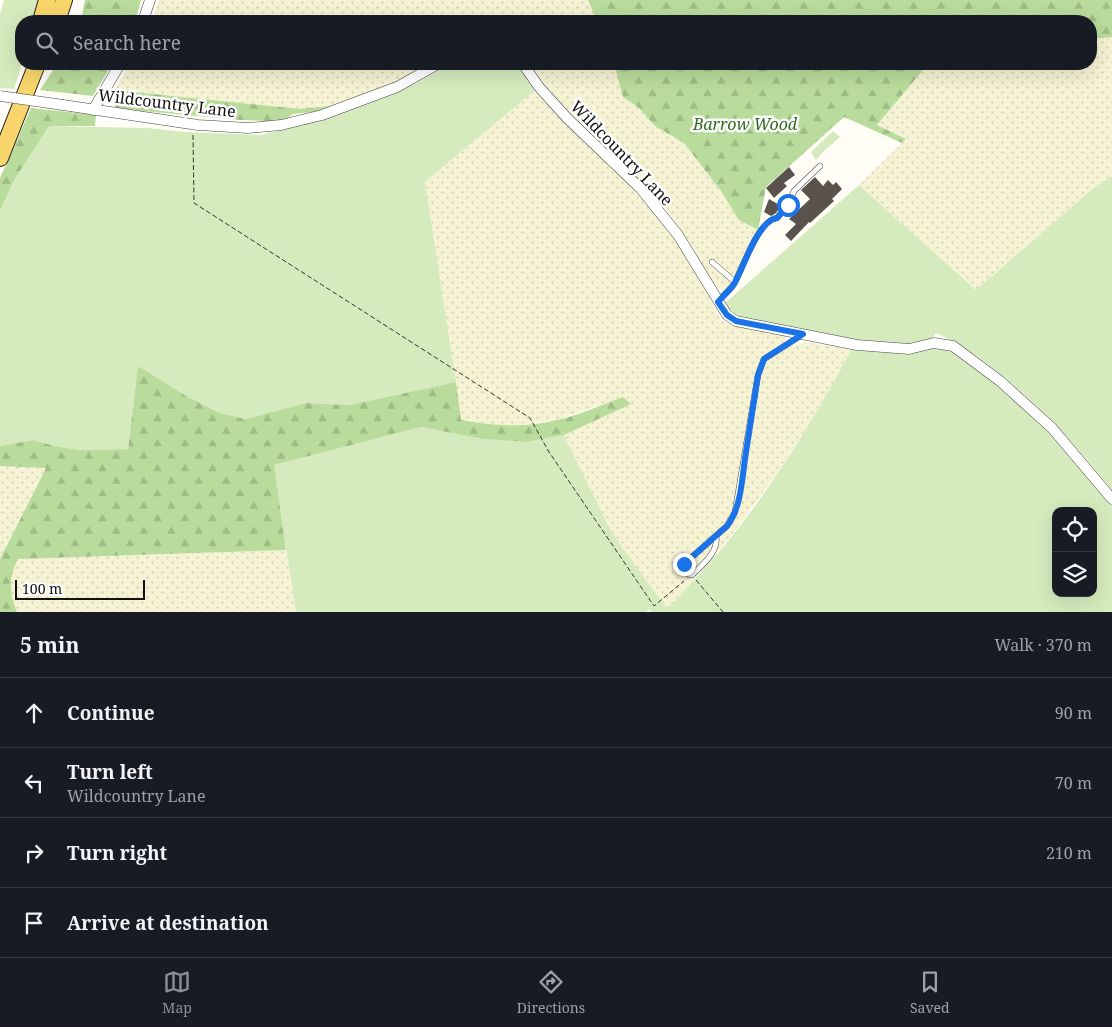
<!DOCTYPE html>
<html lang="en">
<head>
<meta charset="utf-8">
<style>
	body { margin:0; font-family:"Noto Serif",serif; background:#20242c; color:#f1f3f6 }
	.controls { position:absolute; right:15px; bottom:15px; display:grid; overflow:hidden; border-radius:10px; box-shadow:0 5px 20px #0002 }
	.controls button { width:45px; height:45px; display:grid; place-items:center; padding:0; border:0; border-bottom:1px solid #363941; background:#171b24; color:#f1f3f6; font:25px sans-serif }
	.scale { position:absolute; left:15px; bottom:12px; width:130px; box-sizing:border-box; padding-left:5px; border:2px solid #111; border-top:0; font-size:14px; line-height:18px; white-space:nowrap; color:#111; -webkit-text-stroke:4px #fff; paint-order:stroke }
	.stop { position:absolute; width:15px; height:15px; margin:-11px; border:4px solid #1a73e8; border-radius:50%; background:#fff }
	.stop.end { background:#1a73e8; border-color:#fff; box-shadow:0 1px 5px #0008 }
	.list { margin:0; padding:0; list-style:none }
	h2 { display:flex; justify-content:space-between; align-items:center; height:65px; margin:0; padding:0 20px; font-size:21px }
	h2 small { font-size:16px; font-weight:400; color:#9ea1a6 }
	.list li { display:grid; grid-template-columns:32px 1fr auto; gap:15px; align-items:center; box-sizing:border-box; height:70px; padding:0 20px; border-top:1px solid #363941 }
	.list b { display:block; font-size:19px; white-space:nowrap }
	.list p { margin:0; font-size:16px; white-space:nowrap; color:#9ea1a6 }
	.list em { font-size:16px; font-style:normal; color:#9ea1a6 }
	.icon { flex:none; width:28px; height:28px; fill:none; stroke:currentColor; stroke-width:2; stroke-linecap:round; stroke-linejoin:round }
	.map { position:relative; flex:none; width:1112px; height:612px; overflow:hidden }
	.search { position:absolute; background:#171b24; box-shadow:0 5px 20px #0002; left:15px; right:15px; top:15px; height:55px; display:flex; align-items:center; gap:12px; box-sizing:border-box; padding:0 18px; border-radius:20px; color:#9ea1a6; font-size:19px }
	.sheet { height:345px; background:#171b24 }
	nav { display:flex; justify-content:space-around; align-items:center; box-sizing:border-box; height:70px; border-top:1px solid #363941; background:#171b24; font-size:14px; color:#9ea1a6 }
	nav a { display:grid; justify-items:center; gap:2px }
	nav .on { color:#8c9099 }
	.map>svg:first-child { display:block }
	.farmland { fill:url(#farmland-dots) }
	.grass { fill:#d5ebbd; fill-rule:evenodd }
	.forest { fill:url(#forest-firs) }
	.building { fill:#5a524d }
	.lines { fill:none; stroke-linecap:round; stroke-linejoin:round }
	.service-casing { stroke:#444; stroke-width:6 }
	.minor-casing { stroke:#444; stroke-width:11 }
	.primary-casing { stroke:#222; stroke-width:18 }
	.path { stroke:#333; stroke-width:1; stroke-dasharray:5 2.5; stroke-linecap:butt }
	.service { stroke:#fff; stroke-width:5 }
	.minor { stroke:#fff; stroke-width:10 }
	.primary { stroke:#f9d66b; stroke-width:16 }
	.minor-bridge-casing { stroke:#444; stroke-width:11; stroke-linecap:butt }
	.minor-bridge { stroke:#fff; stroke-width:10 }
	.route { stroke:#1a73e8; stroke-width:6 }
	.labels { text-anchor:middle; dominant-baseline:central; stroke-width:5; stroke-linejoin:round; paint-order:stroke }
	.street-label { font-size:16px; fill:#111; stroke:#fff }
	.park-label { font-size:16px; font-style:italic; fill:#2f6b1f; stroke:#fff }
</style>
</head>
<body>
<div class="map">
<svg width="1112" height="612" viewBox="0 0 1112 612">
	<defs>
		<pattern id="farmland-dots" width="8" height="8" patternUnits="userSpaceOnUse" patternTransform="scale(1.25)"><rect width="8" height="8" fill="#f6f3d4"/><path d="M2 2h.1M6 6h.1" fill="none" stroke="#d2cfb5" stroke-width="1.8" stroke-linecap="round"/></pattern>
		<pattern id="forest-firs" width="22" height="20" patternUnits="userSpaceOnUse" patternTransform="scale(1.25)"><rect width="22" height="20" fill="#b9dc9c"/><path d="M5 1l3.5 6h-7zM16 11l3.5 6h-7z" fill="#9ebc85"/></pattern>
	</defs>
	<rect width="100%" height="100%" fill="#fffdf5"/>
	<path class="farmland" d="M158 0H588L597 21H496L494 18 490 21H151L157 8Z
		M1112 37V176L1096 186 976 290 859 185 906 139 877 125 928 64H1091V39Z
		M130 64H431L410 76 378 90 329 106 300 109 115 90Z
		M531 64H614L624 97 639 108 655 126 684 143 721 191 739 220 758 230 736 277 725 292 712 282 689 241 670 214 624 164 572 117 541 79Z
		M534 91 647 204 668 230 691 265 722 321 783 335 788 342 794 346 807 342 851 350 820 407 778 472 732 535 667 610 612 533 564 435 630 404 623 397 557 420 520 425H487L461 420 425 182Z
		M0 466 46 467 0 559Z
		M286 550 296 612H17L12 600 10 584 11 572 17 559Z"/>
	<path class="grass" d="M4 0H39L34 21H21L22 64 14 89 0 88V15Z
		M450 64H517L534 91 425 182 456 382 349 405 306 403 245 419 220 413 188 397 138 366 128 449 79 450 55 446 33 440 0 446V211L13 182 49 126 147 128 185 132 261 135 301 125 389 94 415 84Z
		M833 131 840 137 823 152 816 160 811 152Z
		M1112 176V490C1068 435 1001 362 936 333 934 336 931 340 928 341 896 355 776 324 738 316L724 304 859 185 976 290 1096 186Z
		M934 348 949 349 999 384 1050 432 1087 474 1112 506V612H652L649 610 645 612H296L273 465 421 427 482 439 526 442 564 435 612 533 667 609C689 585 712 561 733 535 778 478 817 414 851 350L892 353ZM1056 511H1093V593H1056Z"/>
	<path class="forest" d="M85 0H141L135 21H81Z
		M588 0H1112V37L1091 39V21H982L966 19 963 21H597Z
		M57 64H112L93 96 40 90Z
		M614 64H928L877 125 906 139 902 143 844 117 766 187 758 230 739 220 721 191 684 143 655 126 639 108 623 97Z
		M115 90 300 109 329 106 327 109 314 112 293 114 284 120 266 121 241 120 120 109C111 105 111 99 115 90Z
		M31 108 96 115 95 126H49L13 182 0 211V178Z
		M138 366 188 397 220 413 245 419 306 403 349 405 456 382 461 420C492 426 526 428 557 420 579 415 601 405 623 397L631 404 564 435 526 442 482 439 421 427 274 465 286 550 18 559C8 578 9 593 17 612H0V559L46 468 0 466V446L33 440 55 446 79 450 128 449Z"/>
	<path class="building" d="M789 167 795 175 784 183 787 186 774 198 766 188Z
		M815 177 823 186 828 180 833 185 836 182 842 189 832 199 834 201 810 223 809 222 791 241 785 235 796 224 789 219 810 199 801 190Z
		M769 199 781 206 776 213 771 216 764 212Z"/>
	<g class="lines">
		<defs>
			<path id="service" d="M712 262 735 282
				M718 301C723 296 730 290 734 284 743 268 758 220 777 218L788 205 794 191 820 166
				M716 536C719 552 702 565 692 575L688 574 683 570 684 564 727 526 735 512 758 375 764 359 802 335"/>
			<path id="minor" d="M143 21 150 0
				M523 64 539 87 567 118 641 189 678 235 727 315 736 321 857 345 909 349 934 343 953 346 1000 381 1052 428 1112 499
				M63 105 198 125 248 128 281 125 322 115 397 87 438 64
				M93 110 120 64"/>
			<path id="primary" d="M41 21 47 0
				M57 21 64 0
				M0 158 37 64"/>
		</defs>
		<use href="#service" class="service-casing"/>
		<use href="#minor" class="minor-casing"/>
		<use href="#primary" class="primary-casing"/>
		<path class="path" d="M193 135 194 203 530 418 549 452 654 606 684 581
			M696 580 723 612"/>
		<use href="#service" class="service"/>
		<use href="#minor" class="minor"/>
		<use href="#primary" class="primary"/>
		<defs>
			<path id="minor-bridge" d="M0 96 63 105"/>
		</defs>
		<use href="#minor-bridge" class="minor-bridge-casing"/>
		<use href="#minor-bridge" class="minor-bridge"/>
	</g>
	<g class="lines">
		<path class="route" d="M684 564 727 526C742 507 742 476 746 452 750 426 754 401 758 375L764 359 803 334 736 321 727 315 718 302C723 296 730 290 734 284 743 269 758 220 777 218L788 205"/>
	</g>
	<g class="labels">
		<g class="street-label">
			<text transform="translate(167 103) rotate(7)">Wildcountry Lane</text>
			<text transform="translate(622 153) rotate(46)">Wildcountry Lane</text>
		</g>
		<g class="park-label">
			<text x="745" y="124">Barrow Wood</text>
		</g>
	</g>
</svg>
<div class="controls">
<button><svg class="icon" aria-label="locate" viewBox="0 0 24 24"><circle cx="12" cy="12" r="6"/><path d="M12 2v4M12 18v4M2 12h4M18 12h4"/></svg></button>
<button><svg class="icon" aria-label="layers" viewBox="0 0 24 24"><path d="M12 4l9 5-9 5-9-5zM3 14l9 5 9-5"/></svg></button>
</div>
<div class="scale">100 m</div>
<div class="stop" style="left:788px;top:205px"></div>
<div class="stop end" style="left:684px;top:564px"></div>
<div class="search"><svg class="icon" aria-label="search" viewBox="0 0 24 24"><circle cx="10" cy="10" r="6"/><path d="M15 15l6 6"/></svg>Search here</div>
</div>
<section class="sheet">
<h2>5 min<small>Walk · 370 m</small></h2>
<ul class="list">
<li><svg class="icon" aria-label="ahead" viewBox="0 0 24 24"><path d="M12 20V5M6 11l6-6 6 6"/></svg><div><b>Continue</b></div><em>90 m</em></li>
<li><svg class="icon" aria-label="left" viewBox="0 0 24 24"><path d="M17 20v-9H6M10 6l-5 5 5 5"/></svg><div><b>Turn left</b><p>Wildcountry Lane</p></div><em>70 m</em></li>
<li><svg class="icon" aria-label="right" viewBox="0 0 24 24"><path d="M7 20v-9h11M14 6l5 5-5 5"/></svg><div><b>Turn right</b></div><em>210 m</em></li>
<li><svg class="icon" aria-label="arrive" viewBox="0 0 24 24"><path d="M6 21V4h12l-3 4 3 4H6"/></svg><div><b>Arrive at destination</b></div></li>
</ul>
</section>
<nav>
<a class="on"><svg class="icon" aria-label="map" viewBox="0 0 24 24"><path d="M3 6l6-2 6 2 6-2v14l-6 2-6-2-6 2zM9 4v14M15 6v14"/></svg>Map</a>
<a><svg class="icon" aria-label="directions" viewBox="0 0 24 24"><path d="M12 3l9 9-9 9-9-9zM9 14v-3h6M13 9l2 2-2 2"/></svg>Directions</a>
<a><svg class="icon" aria-label="saved" viewBox="0 0 24 24"><path d="M7 4h10v16l-5-4-5 4z"/></svg>Saved</a>
</nav>
</body>
</html>
